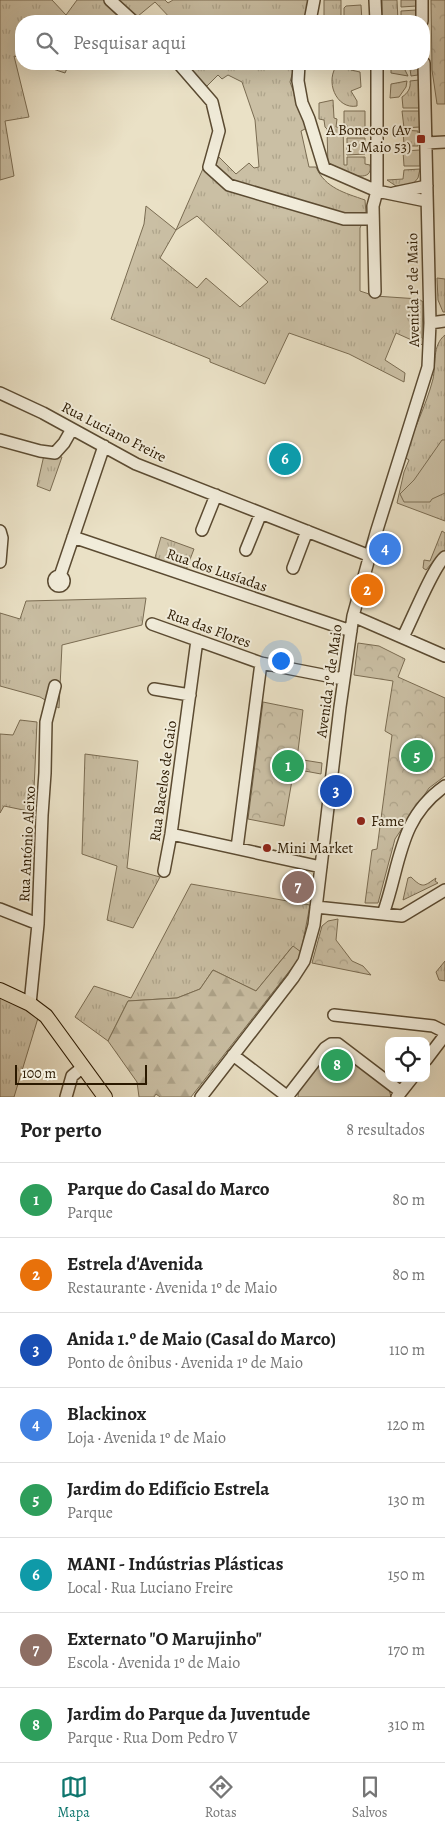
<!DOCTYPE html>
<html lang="pt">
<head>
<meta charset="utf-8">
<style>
	body { margin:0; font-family:Alegreya,serif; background:#f6f6f6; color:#222 }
	.controls { position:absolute; right:15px; bottom:15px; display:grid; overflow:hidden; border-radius:10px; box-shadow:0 5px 20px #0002 }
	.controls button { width:45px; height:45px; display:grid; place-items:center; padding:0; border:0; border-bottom:1px solid #e0e0e0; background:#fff; color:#222; font:25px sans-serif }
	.scale { position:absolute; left:15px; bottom:12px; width:132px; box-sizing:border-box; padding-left:5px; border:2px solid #2b1900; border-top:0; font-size:14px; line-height:18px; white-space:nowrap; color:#2b1900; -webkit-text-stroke:4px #f1ecda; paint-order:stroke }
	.you { position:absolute; left:280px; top:660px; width:18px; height:18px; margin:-12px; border:4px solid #fff; border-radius:50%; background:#1a73e8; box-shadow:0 0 0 8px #1a73e833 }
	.badge { display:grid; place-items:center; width:32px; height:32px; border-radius:50%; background:#0f766e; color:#fff; font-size:16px; font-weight:700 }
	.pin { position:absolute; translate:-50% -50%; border:2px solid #fff; box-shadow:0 1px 5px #0006 }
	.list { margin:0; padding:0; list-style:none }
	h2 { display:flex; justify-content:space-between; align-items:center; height:65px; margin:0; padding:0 20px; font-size:21px }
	h2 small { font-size:16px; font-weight:400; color:#767676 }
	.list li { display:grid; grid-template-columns:32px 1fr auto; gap:15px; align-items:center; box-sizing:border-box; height:75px; padding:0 20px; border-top:1px solid #e0e0e0 }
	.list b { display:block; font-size:19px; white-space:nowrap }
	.list p { margin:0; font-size:16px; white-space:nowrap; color:#767676 }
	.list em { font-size:16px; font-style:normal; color:#767676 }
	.icon { flex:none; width:28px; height:28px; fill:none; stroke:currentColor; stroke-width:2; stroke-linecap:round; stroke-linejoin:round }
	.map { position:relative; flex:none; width:445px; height:1097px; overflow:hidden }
	.search { position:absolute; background:#fff; box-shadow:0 5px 20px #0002; left:15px; right:15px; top:15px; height:55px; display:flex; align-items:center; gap:12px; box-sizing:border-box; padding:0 18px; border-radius:20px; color:#767676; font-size:19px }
	.sheet { height:665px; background:#fff }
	nav { display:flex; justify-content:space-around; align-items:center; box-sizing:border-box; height:70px; border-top:1px solid #e0e0e0; background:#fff; font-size:14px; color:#767676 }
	nav a { display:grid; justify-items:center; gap:2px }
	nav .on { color:#0f766e }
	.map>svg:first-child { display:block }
	.grass { fill:url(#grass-tufts); stroke:#7a6c52; fill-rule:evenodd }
	.forest { fill:url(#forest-firs); stroke:#7a6c52 }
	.park { fill:url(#park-crowns); stroke:#7a6c52 }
	.garden { fill:#cabfa4; stroke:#7a6c52 }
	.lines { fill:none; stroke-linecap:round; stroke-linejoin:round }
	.minor-casing { stroke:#5b4b32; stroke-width:14 }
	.major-casing { stroke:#2b1900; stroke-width:16 }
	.minor { stroke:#f1ecda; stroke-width:11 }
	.major { stroke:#eae1c6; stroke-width:14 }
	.poi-dot { fill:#8f2418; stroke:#f1ecda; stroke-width:2 }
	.labels { text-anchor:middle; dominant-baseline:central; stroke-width:4; stroke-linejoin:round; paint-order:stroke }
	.poi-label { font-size:15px; fill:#2b1900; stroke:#f1ecda; text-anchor:start }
	.street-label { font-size:15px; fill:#2b1900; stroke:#f1ecda }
</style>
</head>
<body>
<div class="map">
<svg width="445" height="1097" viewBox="0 0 445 1097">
	<defs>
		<pattern id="grass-tufts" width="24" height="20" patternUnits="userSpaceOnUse" patternTransform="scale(1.25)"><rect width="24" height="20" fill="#cabfa4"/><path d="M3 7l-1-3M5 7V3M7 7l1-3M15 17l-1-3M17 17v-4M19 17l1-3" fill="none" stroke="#aea48b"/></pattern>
		<pattern id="forest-firs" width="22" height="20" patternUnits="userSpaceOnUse" patternTransform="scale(1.25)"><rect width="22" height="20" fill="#cabfa4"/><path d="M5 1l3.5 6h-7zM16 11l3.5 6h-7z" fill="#aea48b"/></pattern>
		<pattern id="park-crowns" width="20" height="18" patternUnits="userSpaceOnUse" patternTransform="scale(1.25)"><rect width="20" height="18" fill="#cabfa4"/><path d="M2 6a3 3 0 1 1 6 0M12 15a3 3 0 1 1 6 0" fill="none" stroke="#aea48b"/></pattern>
	</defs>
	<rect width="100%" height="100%" fill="#eae1c6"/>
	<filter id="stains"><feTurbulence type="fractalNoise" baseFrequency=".004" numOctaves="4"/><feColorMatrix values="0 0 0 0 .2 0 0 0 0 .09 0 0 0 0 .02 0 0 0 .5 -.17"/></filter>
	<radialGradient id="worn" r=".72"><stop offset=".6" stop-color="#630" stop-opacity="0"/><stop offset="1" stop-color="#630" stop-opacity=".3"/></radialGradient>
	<path class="grass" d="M0 0H52L66 15 77 0H165L168 3 173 0H315L309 21H173L155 2 132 21H21V58L14 56 29 117 5 121 14 176 0 180Z
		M324 0H341V21H324Z
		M382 0H397L398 21H382Z
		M401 0H417V6L401 7Z
		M361 5 362 21H344V8L346 6Z
		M416 10V21H401V11Z
		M38 64H69L65 73Z
		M184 64H295L290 82 307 128 301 131 309 167H316C325 188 345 193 365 200L366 214 360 228V291L375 296 419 299 423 302 422 338 426 340 425 346 396 333 385 360 405 373 404 382 349 354 289 333 265 384 210 362V359L111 319 144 224 146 206 176 230 205 164 219 157 236 174 249 163 254 168 259 167 255 120 242 82 228 75 222 79 218 75 207 86ZM197 216 268 282 240 307 206 278 197 288 160 258 176 230Z
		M338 64H352L351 70 360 72 361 87 351 91 357 101V106C336 110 324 80 338 64Z
		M391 64H402L408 76 391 73Z
		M406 64H418V75L411 76 410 69Z
		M419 80 420 108H403L402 97C408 93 411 88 410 81Z
		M407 81 406 87 399 97 390 98 391 84Z
		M333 100 334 118 337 119 336 127H343L344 165H347V157H365V164L370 165C374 186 341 171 332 169L328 166 327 129 325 127 324 120 319 119V103Z
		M344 111H365V134H347V125L344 124Z
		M402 111H419L420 127 404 128Z
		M403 130 418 131V146H404Z
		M347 138H365V154L347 155Z
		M420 150V166H404L403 151Z
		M420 169 418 178 413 184 396 186 387 180 403 179 404 170Z
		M437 278 445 279V312H443L438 300Z
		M445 335V521L397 503 404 472 409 460 404 457C413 431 426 406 433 379 436 365 432 345 445 335Z
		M44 455 62 457 50 491 37 486Z
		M442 531 445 533V552L436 558 426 570 423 568 424 560 430 561Z
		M161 537 194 549 186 570 154 561Z
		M146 598 142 625 62 645 59 708 40 697 0 686V613L20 619 26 601Z
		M20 720 37 722 33 812 4 806 0 813V734L13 735Z
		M85 754 138 761 127 868 160 877 133 928 107 920 117 866 82 854Z
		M411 877C423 889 424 886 436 878L435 881 438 883 403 900 408 878Z
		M191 884 310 905 301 952 292 947 256 991 213 970 200 989 177 998 128 1001 108 1041 75 1017 94 986 131 998Z
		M445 961V981L439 980 436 972Z
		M0 997 29 1009 38 1018 14 1097H0Z"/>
	<path class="forest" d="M293 946 301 952 298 960 191 1097H160L156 1094 154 1097H139L137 1082 108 1041 128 1001 177 998 200 989 213 970 256 991Z"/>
	<path class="park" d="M431 0H445V104H437L432 70Z
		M358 643 379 646 405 659 398 677 445 698V776L429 788 395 839 378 903H365L372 850 377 849 392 735 385 731 393 681 354 675Z
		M263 702 303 710 297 759 322 763 321 774 294 769 284 826 248 819Z
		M338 919 336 940 352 961 363 966 371 975 312 963 322 926 328 921Z"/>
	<path class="garden" d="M442 440H445V493L432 499 430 502H404L400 494 414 480Z
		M340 1050 389 1089 391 1097H298L299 1086 328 1051Z"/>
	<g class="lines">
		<defs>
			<path id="minor" d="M110 0 133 21
				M375 0 376 21
				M422 0V21
				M310 21 314 0
				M179 64 212 102 219 131 209 167 229 185 344 219H373
				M299 64 298 81 302 103 309 119 324 168 377 191 426 201
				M426 143 445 142
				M394 193 427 186
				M375 292 373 206 377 191V64
				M430 323 445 321
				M0 393 43 413 136 464 370 556
				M0 440 40 451 55 453 64 443 72 429
				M202 530 216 495
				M0 531 2 538 0 562
				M73 537 351 631
				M246 550 261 513
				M293 568 307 531
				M60 576 104 446
				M54 581a5 5 0 1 1 10 0a5 5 0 1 1-10 0Z
				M353 616 445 656
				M152 624 261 663 343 679
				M403 637C411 622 434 565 445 557
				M154 689 190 695
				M171 834 321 867
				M237 848 261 663
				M164 871 171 834 197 640
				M316 907 402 916 445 890
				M0 909 38 924
				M383 914C401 864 398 819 445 786
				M30 1004 38 924 42 815 45 773 46 722 55 686
				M334 1015 433 1026 445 1032
				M233 1055 288 1097
				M426 1060 445 1035
				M66 1097 72 1076 83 1067
				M201 1097 293 978 304 961 314 925 340 707 353 616 376 533 428 367 430 323 424 63
				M287 1097 325 1048 331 1044H338L401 1092
				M397 1097 412 1078"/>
			<path id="major" d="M0 990 30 1004 46 1016 105 1097"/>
		</defs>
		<use href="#minor" class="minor-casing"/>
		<use href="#major" class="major-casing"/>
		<use href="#minor" class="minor"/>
		<use href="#major" class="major"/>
	</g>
	<g class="poi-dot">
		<rect x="416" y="134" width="10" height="10" rx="2.5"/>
		<circle cx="361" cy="821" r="5"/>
		<circle cx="267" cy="848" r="5"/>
	</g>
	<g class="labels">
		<g class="poi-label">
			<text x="411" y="130" text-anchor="end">A Bonecos (Av<tspan x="411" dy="17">1º Maio 53)</tspan></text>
			<text x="371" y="821">Fame</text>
			<text x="277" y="848">Mini Market</text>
		</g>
		<g class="street-label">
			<text transform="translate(413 290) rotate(-91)">Avenida 1º de Maio</text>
			<text transform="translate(114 432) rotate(27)">Rua Luciano Freire</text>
			<text transform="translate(217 570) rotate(19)">Rua dos Lusíadas</text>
			<text transform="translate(209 628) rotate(20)">Rua das Flores</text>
			<text transform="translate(329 681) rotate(-82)">Avenida 1º de Maio</text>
			<text transform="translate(163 781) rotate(-82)">Rua Bacelos de Gaio</text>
			<text transform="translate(27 844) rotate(-87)">Rua António Aleixo</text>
		</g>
	</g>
	<rect width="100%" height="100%" filter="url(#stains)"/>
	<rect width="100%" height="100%" fill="url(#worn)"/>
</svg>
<div class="controls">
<button><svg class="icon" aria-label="locate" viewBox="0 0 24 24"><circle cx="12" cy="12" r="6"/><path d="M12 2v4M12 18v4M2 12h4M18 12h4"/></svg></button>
</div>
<div class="scale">100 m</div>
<div class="you"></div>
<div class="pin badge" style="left:288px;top:766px;background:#2e9e5b">1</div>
<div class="pin badge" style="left:367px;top:590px;background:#e8710a">2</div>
<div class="pin badge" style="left:336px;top:791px;background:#1a4fb4">3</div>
<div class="pin badge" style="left:385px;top:549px;background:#3f7fe0">4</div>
<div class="pin badge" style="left:417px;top:756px;background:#2e9e5b">5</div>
<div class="pin badge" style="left:285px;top:459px;background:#0f9aa8">6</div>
<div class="pin badge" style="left:298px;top:887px;background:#8d6e63">7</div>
<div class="pin badge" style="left:337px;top:1065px;background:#2e9e5b">8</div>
<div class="search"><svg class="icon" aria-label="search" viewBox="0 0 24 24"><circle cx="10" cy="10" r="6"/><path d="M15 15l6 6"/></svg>Pesquisar aqui</div>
</div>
<section class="sheet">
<h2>Por perto<small>8 resultados</small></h2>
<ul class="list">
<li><span class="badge" style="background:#2e9e5b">1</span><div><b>Parque do Casal do Marco</b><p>Parque</p></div><em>80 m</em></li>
<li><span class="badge" style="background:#e8710a">2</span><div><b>Estrela d'Avenida</b><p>Restaurante · Avenida 1º de Maio</p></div><em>80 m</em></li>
<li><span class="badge" style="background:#1a4fb4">3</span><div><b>Anida 1.º de Maio (Casal do Marco)</b><p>Ponto de ônibus · Avenida 1º de Maio</p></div><em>110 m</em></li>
<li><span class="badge" style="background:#3f7fe0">4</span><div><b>Blackinox</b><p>Loja · Avenida 1º de Maio</p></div><em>120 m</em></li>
<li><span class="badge" style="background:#2e9e5b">5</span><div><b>Jardim do Edifício Estrela</b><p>Parque</p></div><em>130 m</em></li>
<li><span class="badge" style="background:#0f9aa8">6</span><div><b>MANI - Indústrias Plásticas</b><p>Local · Rua Luciano Freire</p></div><em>150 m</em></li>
<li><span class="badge" style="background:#8d6e63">7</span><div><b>Externato &quot;O Marujinho&quot;</b><p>Escola · Avenida 1º de Maio</p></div><em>170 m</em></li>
<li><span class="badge" style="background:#2e9e5b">8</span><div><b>Jardim do Parque da Juventude</b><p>Parque · Rua Dom Pedro V</p></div><em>310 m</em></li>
</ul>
</section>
<nav>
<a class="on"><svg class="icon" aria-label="map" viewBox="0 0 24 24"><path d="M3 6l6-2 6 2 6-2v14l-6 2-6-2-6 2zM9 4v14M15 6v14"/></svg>Mapa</a>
<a><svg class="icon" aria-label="directions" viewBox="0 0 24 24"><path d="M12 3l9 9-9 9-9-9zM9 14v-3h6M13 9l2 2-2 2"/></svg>Rotas</a>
<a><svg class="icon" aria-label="saved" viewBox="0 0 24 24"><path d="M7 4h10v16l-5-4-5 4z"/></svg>Salvos</a>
</nav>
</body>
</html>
